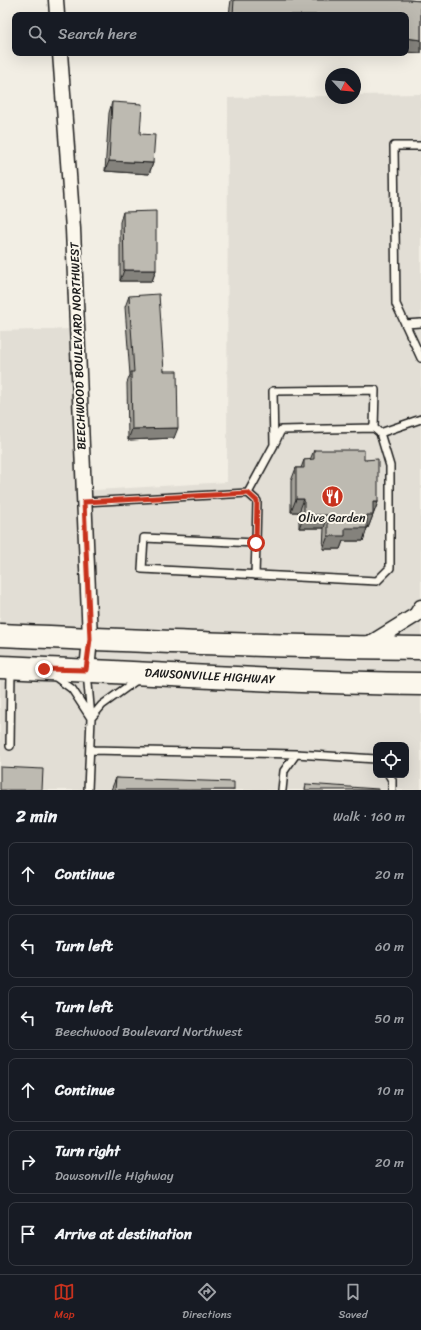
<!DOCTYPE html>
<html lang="en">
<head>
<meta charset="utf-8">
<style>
	body { margin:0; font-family:Sriracha,sans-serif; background:#20242c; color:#f1f3f6 }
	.controls { position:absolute; right:12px; bottom:12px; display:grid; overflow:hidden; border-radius:8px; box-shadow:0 4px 16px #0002 }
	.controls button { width:36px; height:36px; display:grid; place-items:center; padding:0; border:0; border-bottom:1px solid #363941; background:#171b24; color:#f1f3f6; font:20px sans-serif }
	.compass { position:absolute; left:325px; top:68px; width:36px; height:36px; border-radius:50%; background:#171b24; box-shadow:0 4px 16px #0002; rotate:116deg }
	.stop { position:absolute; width:12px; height:12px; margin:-9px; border:3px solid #c8321e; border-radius:50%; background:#fff }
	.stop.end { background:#c8321e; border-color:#fff; box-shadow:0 1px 4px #0008 }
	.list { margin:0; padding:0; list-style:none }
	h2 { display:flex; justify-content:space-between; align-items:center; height:52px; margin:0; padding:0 16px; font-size:17px }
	h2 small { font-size:13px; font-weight:400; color:#9ea1a6 }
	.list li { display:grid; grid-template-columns:26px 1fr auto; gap:12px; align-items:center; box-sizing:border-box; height:64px; margin:0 8px 8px; padding:0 8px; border:1px solid #363941; border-radius:8px }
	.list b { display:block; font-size:15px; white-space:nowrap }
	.list p { margin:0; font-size:13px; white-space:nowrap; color:#9ea1a6 }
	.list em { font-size:13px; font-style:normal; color:#9ea1a6 }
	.icon { flex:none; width:22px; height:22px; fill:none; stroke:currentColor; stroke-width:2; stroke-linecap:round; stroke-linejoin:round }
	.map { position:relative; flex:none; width:421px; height:790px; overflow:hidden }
	.search { position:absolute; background:#171b24; box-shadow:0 4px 16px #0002; left:12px; right:12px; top:12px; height:44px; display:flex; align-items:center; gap:10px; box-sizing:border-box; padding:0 14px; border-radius:8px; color:#9ea1a6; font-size:15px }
	.sheet { height:484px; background:#171b24 }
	nav { display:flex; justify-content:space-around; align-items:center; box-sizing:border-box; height:56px; border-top:1px solid #363941; background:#171b24; font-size:11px; color:#9ea1a6 }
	nav a { display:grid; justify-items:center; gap:2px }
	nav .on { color:#c8321e }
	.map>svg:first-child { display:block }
	.built { fill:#e2ded5; fill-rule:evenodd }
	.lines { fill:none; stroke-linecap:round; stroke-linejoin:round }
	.service-casing { stroke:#1c1c1c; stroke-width:10 }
	.minor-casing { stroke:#1c1c1c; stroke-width:17 }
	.primary-casing { stroke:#1c1c1c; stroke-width:25 }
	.service { stroke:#fbf7ec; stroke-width:7 }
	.minor { stroke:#fbf7ec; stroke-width:14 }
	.primary { stroke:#fbf7ec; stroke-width:22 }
	.wall { fill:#a3a098; stroke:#1c1c1c }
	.shaded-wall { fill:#84827c; stroke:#1c1c1c }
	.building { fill:#bdbab1; stroke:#1c1c1c }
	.route { stroke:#c8321e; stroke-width:5 }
	.labels { text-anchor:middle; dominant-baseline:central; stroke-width:4; stroke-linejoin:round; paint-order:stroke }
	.street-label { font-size:12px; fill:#1c1c1c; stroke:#fbf7ec }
	.poi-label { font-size:12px; fill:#1c1c1c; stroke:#fbf7ec }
</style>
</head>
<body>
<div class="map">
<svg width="421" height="790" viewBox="0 0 421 790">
	<rect width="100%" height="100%" fill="#f2eee4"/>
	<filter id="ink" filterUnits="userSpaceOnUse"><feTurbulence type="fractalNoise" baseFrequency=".025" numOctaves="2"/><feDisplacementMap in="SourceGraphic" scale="8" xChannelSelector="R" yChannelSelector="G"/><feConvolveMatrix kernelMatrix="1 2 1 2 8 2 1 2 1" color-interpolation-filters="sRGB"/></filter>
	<g filter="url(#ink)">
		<path class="built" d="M421 94V790H0V331L72 329 80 491 227 482 228 98 331 96V98H355V95ZM376 745H406V775H376Z"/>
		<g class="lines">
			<defs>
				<path id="service" d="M421 146H394L396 304 421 358
					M405 324 421 323
					M275 443 281 430 374 428
					M248 493 274 445 273 391 375 390 374 428 380 433
					M84 502 248 493 257 501 256 543 144 538 142 569 377 581 390 568V466L380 433 421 419
					M255 575 256 543
					M87 672 91 718 88 790
					M53 675 72 689 91 718 102 705 138 679
					M10 746 11 670
					M90 750 296 754
					M389 775 392 780V790
					M282 790 284 771 296 754 376 759"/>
				<path id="minor" d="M56 0 57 15
					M60 53 73 229 90 639 87 670
					M364 645 374 641 416 615 421 607"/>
				<path id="primary" d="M0 635C140 641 281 647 421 648
					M0 667C140 672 281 683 421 684"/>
			</defs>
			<use href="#service" class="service-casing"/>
			<use href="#minor" class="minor-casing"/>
			<use href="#primary" class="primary-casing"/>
			<use href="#service" class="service"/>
			<use href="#minor" class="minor"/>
			<use href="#primary" class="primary"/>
		</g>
		<path class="wall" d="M231 0H408L421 1V53L406 52V15H229Z
			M112 102 140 134 153 163 149 174 105 171 109 113Z
			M123 212 156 270 152 281H120V222Z
			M129 296 164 371 174 438 128 440 127 383 130 375 125 307Z
			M314 450 364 460 378 502 368 528H367L363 541H343L340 549H323L324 528H299V512H291V481L296 468H301L304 460H310Z
			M116 778 234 790H111Z"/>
		<path class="shaded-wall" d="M406 38 421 40V53L406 52Z
			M109 161 153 163 149 174 105 171Z
			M124 270H156L152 281H120Z
			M178 428 174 438 128 440 132 429Z
			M296 499H304L299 512H291Z
			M373 502H378L368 528H367L363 541H343L340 549H323L328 536 345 528 367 515Z
			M304 515H328L324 528H299Z"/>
		<path class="building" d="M234 0H408L421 1V40L406 38V15H233Z
			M112 102 142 104 140 134 155 135 153 163 109 161Z
			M156 211V270H124L123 212Z
			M159 294 164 371H177L178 428 132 429 131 372H134L129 296Z
			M314 450H364V460L378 459V502H373V515H367V528H345V536H328V515H304V499H296V468H304V460L314 459Z
			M0 767 43 769 42 790H0Z
			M116 778 234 782V790H115Z
			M306 784 378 789V790H305Z"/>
	</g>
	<g class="lines" filter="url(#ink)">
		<path class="route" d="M44 669 86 670 90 639 84 502 248 493 257 501 256 543"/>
	</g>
	<defs>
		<symbol id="restaurant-disc" viewBox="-11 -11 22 22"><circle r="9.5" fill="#c8321e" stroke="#fbf7ec"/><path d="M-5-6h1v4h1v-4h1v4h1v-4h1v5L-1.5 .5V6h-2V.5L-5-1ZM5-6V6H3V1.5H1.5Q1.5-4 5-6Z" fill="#fff"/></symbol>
	</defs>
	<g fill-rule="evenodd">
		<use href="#restaurant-disc" x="320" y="484" width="25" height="25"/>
	</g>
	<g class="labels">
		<g class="street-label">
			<text transform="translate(78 346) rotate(-92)">BEECHWOOD BOULEVARD NORTHWEST</text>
			<text transform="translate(210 676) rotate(3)">DAWSONVILLE HIGHWAY</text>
		</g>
		<g class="poi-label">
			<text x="332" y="518">Olive Garden</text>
		</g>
	</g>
</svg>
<div class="controls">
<button><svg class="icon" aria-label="locate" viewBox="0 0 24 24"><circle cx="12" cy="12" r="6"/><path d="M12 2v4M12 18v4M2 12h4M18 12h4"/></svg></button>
</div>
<svg class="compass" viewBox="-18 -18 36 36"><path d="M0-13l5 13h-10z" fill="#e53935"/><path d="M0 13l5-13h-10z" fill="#9ea1a6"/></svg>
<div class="stop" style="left:256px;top:543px"></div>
<div class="stop end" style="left:44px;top:669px"></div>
<div class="search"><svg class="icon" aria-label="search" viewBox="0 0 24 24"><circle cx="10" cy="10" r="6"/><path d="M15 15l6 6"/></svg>Search here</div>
</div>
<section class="sheet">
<h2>2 min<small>Walk · 160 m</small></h2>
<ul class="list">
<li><svg class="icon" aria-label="ahead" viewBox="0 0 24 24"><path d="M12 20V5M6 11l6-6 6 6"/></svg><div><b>Continue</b></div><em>20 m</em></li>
<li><svg class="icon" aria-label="left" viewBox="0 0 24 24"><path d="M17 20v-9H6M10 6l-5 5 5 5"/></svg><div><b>Turn left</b></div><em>60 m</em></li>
<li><svg class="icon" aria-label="left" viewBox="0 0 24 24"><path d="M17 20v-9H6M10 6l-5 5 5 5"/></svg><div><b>Turn left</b><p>Beechwood Boulevard Northwest</p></div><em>50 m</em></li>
<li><svg class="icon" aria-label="ahead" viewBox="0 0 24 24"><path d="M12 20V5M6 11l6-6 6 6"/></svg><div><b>Continue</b></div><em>10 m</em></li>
<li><svg class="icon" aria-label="right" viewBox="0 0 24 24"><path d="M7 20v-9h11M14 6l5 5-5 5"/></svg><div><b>Turn right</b><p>Dawsonville Highway</p></div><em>20 m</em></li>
<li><svg class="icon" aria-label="arrive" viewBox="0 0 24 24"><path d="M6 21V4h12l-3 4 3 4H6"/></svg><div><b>Arrive at destination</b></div></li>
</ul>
</section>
<nav>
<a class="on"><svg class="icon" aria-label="map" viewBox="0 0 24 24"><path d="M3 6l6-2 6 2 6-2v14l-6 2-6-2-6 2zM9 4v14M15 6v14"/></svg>Map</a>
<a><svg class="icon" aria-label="directions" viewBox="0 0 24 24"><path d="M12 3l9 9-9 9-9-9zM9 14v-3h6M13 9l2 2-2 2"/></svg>Directions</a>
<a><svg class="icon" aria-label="saved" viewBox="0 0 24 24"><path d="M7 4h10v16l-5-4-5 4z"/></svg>Saved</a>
</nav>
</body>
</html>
